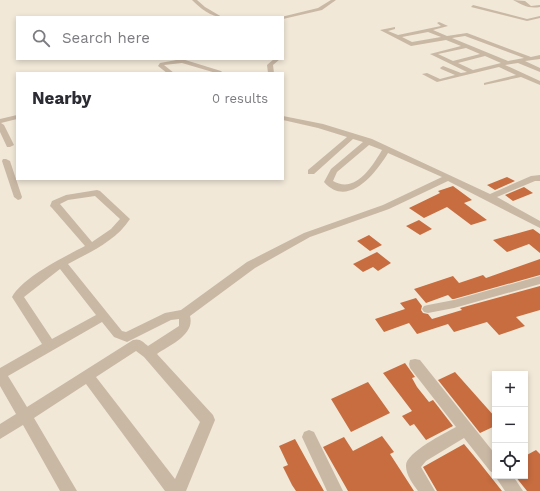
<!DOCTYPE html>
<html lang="en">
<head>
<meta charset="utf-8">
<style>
	body { margin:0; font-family:"Work Sans",sans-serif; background:#f7f7f7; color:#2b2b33 }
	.controls { position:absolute; right:12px; bottom:12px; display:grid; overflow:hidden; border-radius:0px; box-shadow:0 2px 6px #0003 }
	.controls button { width:36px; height:36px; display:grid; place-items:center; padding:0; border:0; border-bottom:1px solid #e1e1e2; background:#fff; color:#2b2b33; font:20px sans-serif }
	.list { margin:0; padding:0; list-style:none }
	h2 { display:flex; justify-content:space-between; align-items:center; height:52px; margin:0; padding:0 16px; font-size:17px }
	h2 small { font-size:13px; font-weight:400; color:#7c7c81 }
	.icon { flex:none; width:22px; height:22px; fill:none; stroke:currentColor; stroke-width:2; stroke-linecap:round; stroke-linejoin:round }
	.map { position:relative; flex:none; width:540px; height:491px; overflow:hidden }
	.search { position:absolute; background:#fff; box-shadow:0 2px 6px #0003; left:16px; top:16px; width:268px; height:44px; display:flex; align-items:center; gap:10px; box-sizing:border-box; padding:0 14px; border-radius:0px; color:#7c7c81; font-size:15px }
	.panel { position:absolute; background:#fff; box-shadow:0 2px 6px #0003; left:16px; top:72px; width:268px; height:108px; border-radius:0px }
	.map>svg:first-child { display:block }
	.building { fill:#c76d40 }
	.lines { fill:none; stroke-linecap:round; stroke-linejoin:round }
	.minor { fill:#c9b8a4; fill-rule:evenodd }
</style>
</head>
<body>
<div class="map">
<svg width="540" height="491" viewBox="0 0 540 491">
	<rect width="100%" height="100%" fill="#f1e8d8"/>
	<path class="building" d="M507 177 515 181 495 190 487 185Z
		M453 186 472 200 464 203 487 220 471 225 447 207 424 218 409 208 440 193 438 191Z
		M524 187 533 193 513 201 505 195Z
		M419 220 432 229 420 235 406 226Z
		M533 229 540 234V253L529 244 507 252 493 240Z
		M369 235 382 245 370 251 357 241Z
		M377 252 391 263 378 271 373 267 363 272 353 264Z
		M540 259V275L454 299H452L448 295 426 303 414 289 453 276 459 283 483 275 486 278Z
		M540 286V310L516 317 525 326 499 335 487 322 454 332 448 324 417 334 409 323 384 332 375 319 405 309 400 303 416 298 422 306 421 310 423 313 428 314 432 319 462 310 460 308Z
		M405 363 415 377 412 378 417 387 429 402 433 400 453 426 426 440 414 424 410 426 402 416 412 411 383 373Z
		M455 372 495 417V426L480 433 438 380Z
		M368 382 390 413 351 432 331 399Z
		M382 436 394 452 390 454 414 491H348L323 447 344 437 353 451Z
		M295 439 316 477 324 491H296L292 485 283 467 288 465 279 446Z
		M464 444 479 462 502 491H437L423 467Z
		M536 450 540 454V491H527L515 476H525V456Z"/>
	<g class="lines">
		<path class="minor" d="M192 0H197L205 7 222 17C211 17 200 8 192 0Z
			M331 0H336L322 10 283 19V17H281L318 8Z
			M513 0 525 1 531 6 540 5V7C528 9 523 5 513 0Z
			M473 5 527 19 540 16V18L527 21 471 7Z
			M439 22 448 26 433 30 447 36 467 33 531 57 540 55V59L525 61 540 68V72L518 63 505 65 540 81V85L521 77 484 85V83L516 75 499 67 437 82 422 74 427 73 440 79 455 75 441 69 440 68 443 66 461 73 467 72 430 54 461 46 446 40 411 46 380 30 395 27V29L388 31 398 35 441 26 437 23ZM428 32 441 37 412 42 402 37ZM465 36 524 58 508 61 452 38ZM466 48 480 54 453 61 438 54ZM485 56 501 63 473 70 458 63Z
			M182 59 221 71 222 72 216 73 182 63 164 65 174 73H167L158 66 160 63Z
			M274 59H280L273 65 274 73H268L267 65Z
			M17 115V119L1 123 4 125 14 145 10 147H7L0 132V119Z
			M283 116 323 124 372 139 490 194 531 176 540 175V181H535L497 197 540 221V228L448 181 389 209 310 237 255 268 190 316C195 335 170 345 157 354L213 415 215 420 186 491H165L86 384 34 418 77 491H60L23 425 0 439V424L16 414 0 386V368L42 344 12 297C23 277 64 257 85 246L52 208 50 206 52 201 66 195 97 190 100 191 130 219C116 241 90 252 68 264L122 331 126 332 165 313 181 310 247 262 304 233 383 205 442 177 388 153C376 173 348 209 324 182L331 169 363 142 353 139 314 174H308V170L347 137 318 128 283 120ZM369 145 382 150C372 167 355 194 333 181L337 172ZM95 196 120 219 111 229 92 242 60 204 68 200ZM60 269 96 315 52 339 24 297ZM179 319V326L148 346C143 342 140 338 133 340L27 407 8 376 102 322 114 337 127 342 171 320ZM136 351 144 357 200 422 175 479 96 377Z
			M3 159H6L10 161 22 197 21 199 18 200 14 197 2 161Z
			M540 276V284L454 308 428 313 424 312 422 309 424 306 428 305 454 300Z
			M415 359 420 360 495 454V474L490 471 464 438 426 461 421 467 435 491H418C413 484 406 475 406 466 405 453 445 433 456 427L410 368 409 364 410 360Z
			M309 430 314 432 343 491H327L302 437 304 432Z
			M495 476H513L523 491H505Z"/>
	</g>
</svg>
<div class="controls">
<button>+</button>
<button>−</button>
<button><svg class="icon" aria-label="locate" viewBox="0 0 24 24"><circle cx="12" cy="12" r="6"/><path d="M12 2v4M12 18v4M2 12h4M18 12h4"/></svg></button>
</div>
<div class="search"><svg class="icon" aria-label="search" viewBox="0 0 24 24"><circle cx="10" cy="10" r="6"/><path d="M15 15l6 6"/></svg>Search here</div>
<section class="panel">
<h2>Nearby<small>0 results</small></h2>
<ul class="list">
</ul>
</section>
</div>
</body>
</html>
